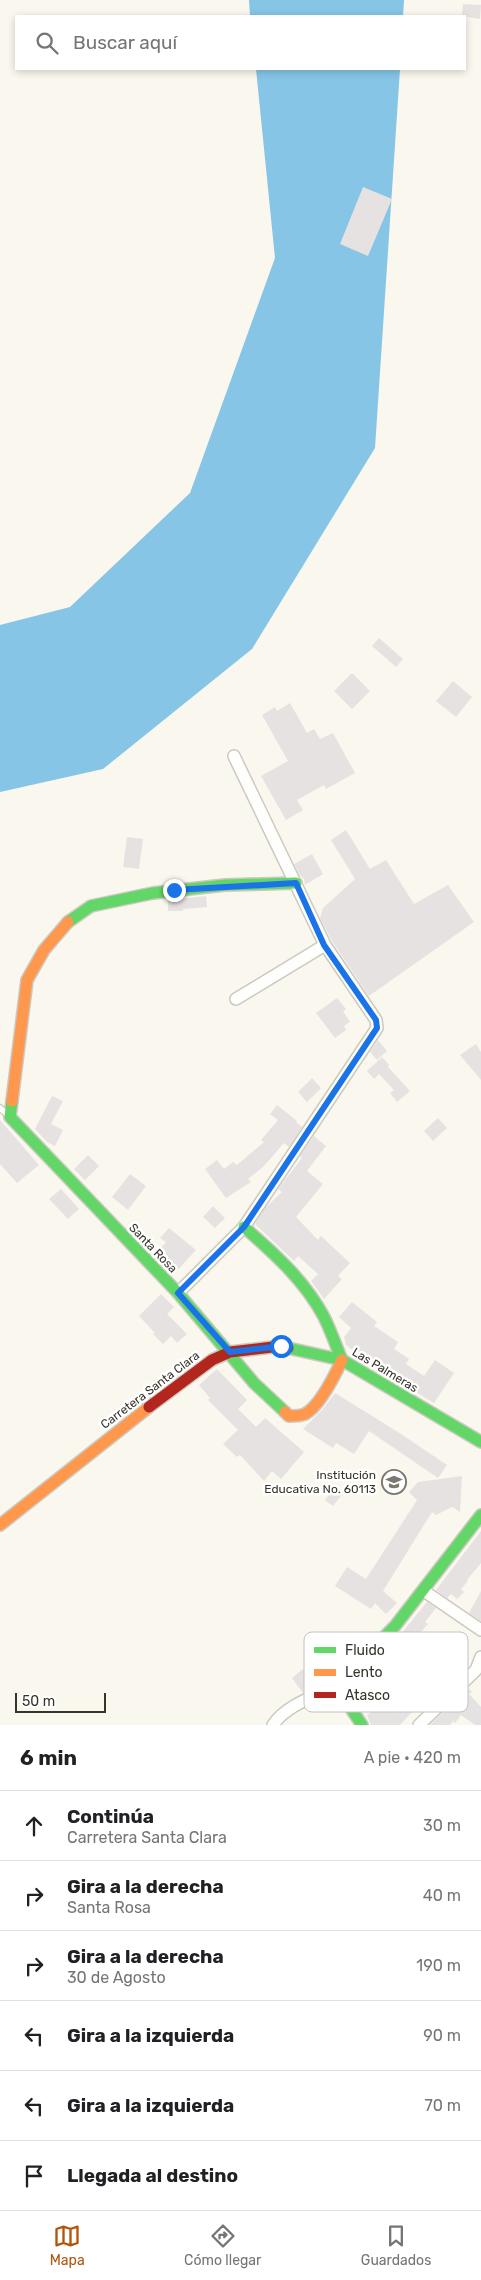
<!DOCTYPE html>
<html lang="es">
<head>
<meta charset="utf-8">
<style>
	body { margin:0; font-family:Rubik,sans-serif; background:#f2f2f2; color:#202124 }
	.scale { position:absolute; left:15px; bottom:12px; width:91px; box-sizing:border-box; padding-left:5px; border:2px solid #373429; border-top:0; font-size:14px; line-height:18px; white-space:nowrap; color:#373429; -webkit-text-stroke:4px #fff; paint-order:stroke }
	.stop { position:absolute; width:15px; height:15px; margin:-11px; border:4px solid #1a73e8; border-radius:50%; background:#fff }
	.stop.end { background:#1a73e8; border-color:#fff; box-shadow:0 1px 5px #0008 }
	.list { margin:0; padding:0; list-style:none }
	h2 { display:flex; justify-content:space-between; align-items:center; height:65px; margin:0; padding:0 20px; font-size:21px }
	h2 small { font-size:16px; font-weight:400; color:#757577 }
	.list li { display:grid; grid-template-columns:32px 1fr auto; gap:15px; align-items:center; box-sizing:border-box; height:70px; padding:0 20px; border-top:1px solid #e0e0e0 }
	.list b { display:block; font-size:19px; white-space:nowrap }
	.list p { margin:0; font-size:16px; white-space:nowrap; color:#757577 }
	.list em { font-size:16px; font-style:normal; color:#757577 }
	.icon { flex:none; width:28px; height:28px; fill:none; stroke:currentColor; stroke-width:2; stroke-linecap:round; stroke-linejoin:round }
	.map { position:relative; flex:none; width:481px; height:1725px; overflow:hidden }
	.search { position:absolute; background:#fff; box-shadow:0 2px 8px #0003; left:15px; right:15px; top:15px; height:55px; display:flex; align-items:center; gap:12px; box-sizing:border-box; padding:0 18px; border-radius:0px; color:#757577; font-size:19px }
	.sheet { height:485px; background:#fff }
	nav { display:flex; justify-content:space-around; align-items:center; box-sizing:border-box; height:70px; border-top:1px solid #e0e0e0; background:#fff; font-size:14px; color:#757577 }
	nav a { display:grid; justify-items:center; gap:2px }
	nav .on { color:#b45309 }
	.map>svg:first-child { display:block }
	.water { fill:#86c5e6 }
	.building { fill:#e6e2e2 }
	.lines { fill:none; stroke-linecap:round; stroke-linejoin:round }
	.lane-casing { stroke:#cbc9c0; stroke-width:8 }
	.street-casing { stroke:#cbc9c0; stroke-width:14 }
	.fast-casing { stroke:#cbc9c0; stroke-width:14 }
	.slow-casing { stroke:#cbc9c0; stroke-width:14 }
	.jam-casing { stroke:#cbc9c0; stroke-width:14 }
	.lane { stroke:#fefefc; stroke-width:5.5 }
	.street { stroke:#fefefc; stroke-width:11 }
	.fast { stroke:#63d668; stroke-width:11 }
	.slow { stroke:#ff974d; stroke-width:11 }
	.jam { stroke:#b3261e; stroke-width:11 }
	.route { stroke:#1a73e8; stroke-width:6 }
	.labels { text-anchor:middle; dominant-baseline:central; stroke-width:5; stroke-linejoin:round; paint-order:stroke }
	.street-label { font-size:12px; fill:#373429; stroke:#fff }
	.poi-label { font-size:12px; fill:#373429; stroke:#fff; text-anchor:end }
	.key { fill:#fff; stroke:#c3c2bf; stroke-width:1 }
	.key-label { font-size:14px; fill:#373429 }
</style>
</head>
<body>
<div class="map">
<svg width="481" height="1725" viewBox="0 0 481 1725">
	<rect width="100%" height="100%" fill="#f9f7ee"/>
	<path class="water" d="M249 0H404L403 16H250Z
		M256 69H400L375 448 252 649 103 769 0 792V625L70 607 190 493 275 258Z"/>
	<path class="building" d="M463 4 481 5 480 19 462 16Z
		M363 187 392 199 368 256 340 244Z
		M379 638 403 659 396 667 372 646Z
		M352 673 370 691 352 709 334 691Z
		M453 681 472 697 456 717 436 701Z
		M290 703 307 733 314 729 320 739 333 733 355 773 326 789 324 785 297 800 303 810 286 820 261 776 288 761 262 715 275 707 277 711Z
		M346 830 370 869 386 860 414 904 448 885 474 922 369 996 332 941 320 918 323 908 355 879 331 840Z
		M127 837 143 839 139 869 123 867Z
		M312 854 323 874 305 885 304 879 299 874 294 864Z
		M206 896 207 907 183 909V911H168V900Z
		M337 998 346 1009 343 1011 350 1022 344 1026 346 1030 335 1038 316 1013Z
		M378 1040 387 1051 377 1060 370 1052Z
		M476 1044 481 1052V1080L460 1055Z
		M382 1057 389 1065 388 1067 410 1091 397 1102 390 1093 394 1090 379 1074 374 1079 367 1071Z
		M312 1078 321 1088 307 1102 298 1092Z
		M52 1096 63 1101 51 1124 63 1130 55 1146 47 1142 35 1129Z
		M277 1105 297 1121 296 1122 302 1127 289 1147 284 1143 263 1167 248 1179 251 1182 226 1198 205 1169 217 1160 224 1169 233 1162 237 1165 264 1142 261 1140 278 1120 270 1114Z
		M438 1118 447 1128 433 1141 424 1131Z
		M0 1120 39 1165 17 1183 0 1164Z
		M314 1136 326 1146 307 1171 323 1184 296 1217 318 1240 321 1236 350 1263 338 1276 342 1279 324 1299 311 1281 318 1274 298 1256 294 1261 255 1224 265 1208 282 1192 278 1189 302 1158 300 1156Z
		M88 1155 99 1166 85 1180 74 1169Z
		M130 1174 146 1186 128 1210 112 1197Z
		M61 1189 79 1209 68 1219 49 1199Z
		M213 1206 225 1218 215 1228 203 1217Z
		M169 1228 196 1250 176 1272 155 1255 166 1242 160 1238Z
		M161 1294 174 1307 167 1314 187 1334 177 1343 171 1336 163 1344 153 1334 155 1333 139 1316Z
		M352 1302 377 1322 374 1326 398 1342 394 1349 409 1359 406 1364 424 1376 435 1360 454 1373 434 1403 361 1360 362 1357 346 1345 344 1337 351 1328 339 1317Z
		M217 1369 247 1400 238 1409 256 1427 265 1418 304 1452 281 1479 272 1471 264 1481 240 1455 237 1457 223 1444 238 1430 208 1400 210 1398 199 1385Z
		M335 1393 398 1432 447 1465 438 1478 369 1431 354 1454 336 1443 333 1448 303 1429 322 1410Z
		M462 1476 460 1512 452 1507 436 1515 432 1512 383 1591 397 1603 386 1614 375 1603 371 1609 335 1586 347 1567 366 1579 417 1500 409 1492 418 1482Z
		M336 1486 344 1492 333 1506 325 1500Z
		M481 1531V1563L467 1580 468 1581 461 1589 464 1592 457 1599 451 1594 447 1598 436 1590Z
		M481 1591V1621L469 1613Z
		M427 1602 436 1608 425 1622 428 1624 372 1686 394 1713 413 1693 411 1691 439 1654 455 1666 450 1673 453 1675 421 1702 400 1725H371L367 1715 377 1709 363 1691 356 1697 348 1687 388 1650Z
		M325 1660 334 1673 323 1681 321 1679 303 1693 292 1678 303 1669 306 1673Z
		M468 1688 472 1692 469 1694 481 1707V1725H475L461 1715 455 1723 453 1721 450 1725H430Z"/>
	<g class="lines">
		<defs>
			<path id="lane" d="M0 1108 9 1116"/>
			<path id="street" d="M236 999 325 945
				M178 1293 244 1227 377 1028 376 1020 325 945 234 756
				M424 1591 481 1630
				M273 1725C286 1705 316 1696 336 1686
				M419 1725 476 1670 481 1657"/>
			<path id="fast" d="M68 922 91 906 153 893 225 885 296 883
				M12 1101 10 1117 178 1293 254 1383 285 1412
				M244 1227C274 1253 305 1281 324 1317 331 1331 336 1346 342 1360
				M288 1348 342 1360 481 1442
				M362 1725 336 1686 395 1626 481 1515"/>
			<path id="slow" d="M12 1101 27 980 44 950 68 922
				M285 1412 289 1416C294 1416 300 1416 305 1414 320 1406 335 1375 342 1360
				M0 1525 149 1407"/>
			<path id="jam" d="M149 1407 212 1360 230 1352 281 1346 288 1348"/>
		</defs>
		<use href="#lane" class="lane-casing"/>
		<use href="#street" class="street-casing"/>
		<use href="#fast" class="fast-casing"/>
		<use href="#slow" class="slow-casing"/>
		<use href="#jam" class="jam-casing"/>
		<use href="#lane" class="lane"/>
		<use href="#street" class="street"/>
		<use href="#fast" class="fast"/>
		<use href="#slow" class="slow"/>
		<use href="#jam" class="jam"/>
	</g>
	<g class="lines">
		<path class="route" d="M174 890 296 883 324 945 376 1020 377 1028 244 1227 178 1293 230 1352 281 1346"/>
	</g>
	<defs>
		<symbol id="school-ring" viewBox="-11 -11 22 22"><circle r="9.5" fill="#fff" stroke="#7b786e" stroke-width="1.5"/><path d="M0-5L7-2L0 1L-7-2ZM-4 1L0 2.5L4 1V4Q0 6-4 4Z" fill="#7b786e"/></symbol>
	</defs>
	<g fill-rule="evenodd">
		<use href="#school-ring" x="380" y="1468" width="28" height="28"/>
	</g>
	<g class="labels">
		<g class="street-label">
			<text transform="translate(153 1248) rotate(46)">Santa Rosa</text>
			<text transform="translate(385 1370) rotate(31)">Las Palmeras</text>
			<text transform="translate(150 1390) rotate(-37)">Carretera Santa Clara</text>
		</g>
		<g class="poi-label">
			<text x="376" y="1475">Institución<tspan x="376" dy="14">Educativa No. 60113</tspan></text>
		</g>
	</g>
	<rect x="304" y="1632" width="164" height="80" rx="8" class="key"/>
	<rect x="314" y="1647" width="22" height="6" fill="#63d668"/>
	<rect x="314" y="1669" width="22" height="7" fill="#ff974d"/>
	<rect x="314" y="1692" width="22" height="6" fill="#b3261e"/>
	<g class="key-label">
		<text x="345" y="1655">Fluido</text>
		<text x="345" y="1677">Lento</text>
		<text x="345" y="1700">Atasco</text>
	</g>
</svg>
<div class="scale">50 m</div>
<div class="stop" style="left:281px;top:1346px"></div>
<div class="stop end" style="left:174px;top:890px"></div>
<div class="search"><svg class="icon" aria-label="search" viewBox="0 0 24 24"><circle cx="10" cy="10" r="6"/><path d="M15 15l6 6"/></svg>Buscar aquí</div>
</div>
<section class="sheet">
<h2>6 min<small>A pie · 420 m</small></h2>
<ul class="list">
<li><svg class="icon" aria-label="ahead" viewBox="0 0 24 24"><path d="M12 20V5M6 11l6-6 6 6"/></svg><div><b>Continúa</b><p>Carretera Santa Clara</p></div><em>30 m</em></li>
<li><svg class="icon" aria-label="right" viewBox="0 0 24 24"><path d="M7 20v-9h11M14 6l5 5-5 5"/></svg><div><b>Gira a la derecha</b><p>Santa Rosa</p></div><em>40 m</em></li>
<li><svg class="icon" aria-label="right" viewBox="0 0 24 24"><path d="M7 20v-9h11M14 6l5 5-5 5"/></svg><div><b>Gira a la derecha</b><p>30 de Agosto</p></div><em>190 m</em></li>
<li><svg class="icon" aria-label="left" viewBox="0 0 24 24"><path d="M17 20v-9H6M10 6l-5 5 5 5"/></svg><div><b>Gira a la izquierda</b></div><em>90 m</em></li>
<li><svg class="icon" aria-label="left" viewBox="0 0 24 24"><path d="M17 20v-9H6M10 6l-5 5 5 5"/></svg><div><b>Gira a la izquierda</b></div><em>70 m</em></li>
<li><svg class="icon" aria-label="arrive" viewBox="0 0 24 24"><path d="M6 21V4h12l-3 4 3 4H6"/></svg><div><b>Llegada al destino</b></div></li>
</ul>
</section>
<nav>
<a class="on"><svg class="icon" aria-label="map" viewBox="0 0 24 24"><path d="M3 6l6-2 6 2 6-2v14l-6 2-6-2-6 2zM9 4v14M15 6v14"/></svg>Mapa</a>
<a><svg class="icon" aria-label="directions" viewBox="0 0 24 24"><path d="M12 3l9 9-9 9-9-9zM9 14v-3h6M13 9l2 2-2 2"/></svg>Cómo llegar</a>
<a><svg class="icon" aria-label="saved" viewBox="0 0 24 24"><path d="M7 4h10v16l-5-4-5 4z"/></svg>Guardados</a>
</nav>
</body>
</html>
